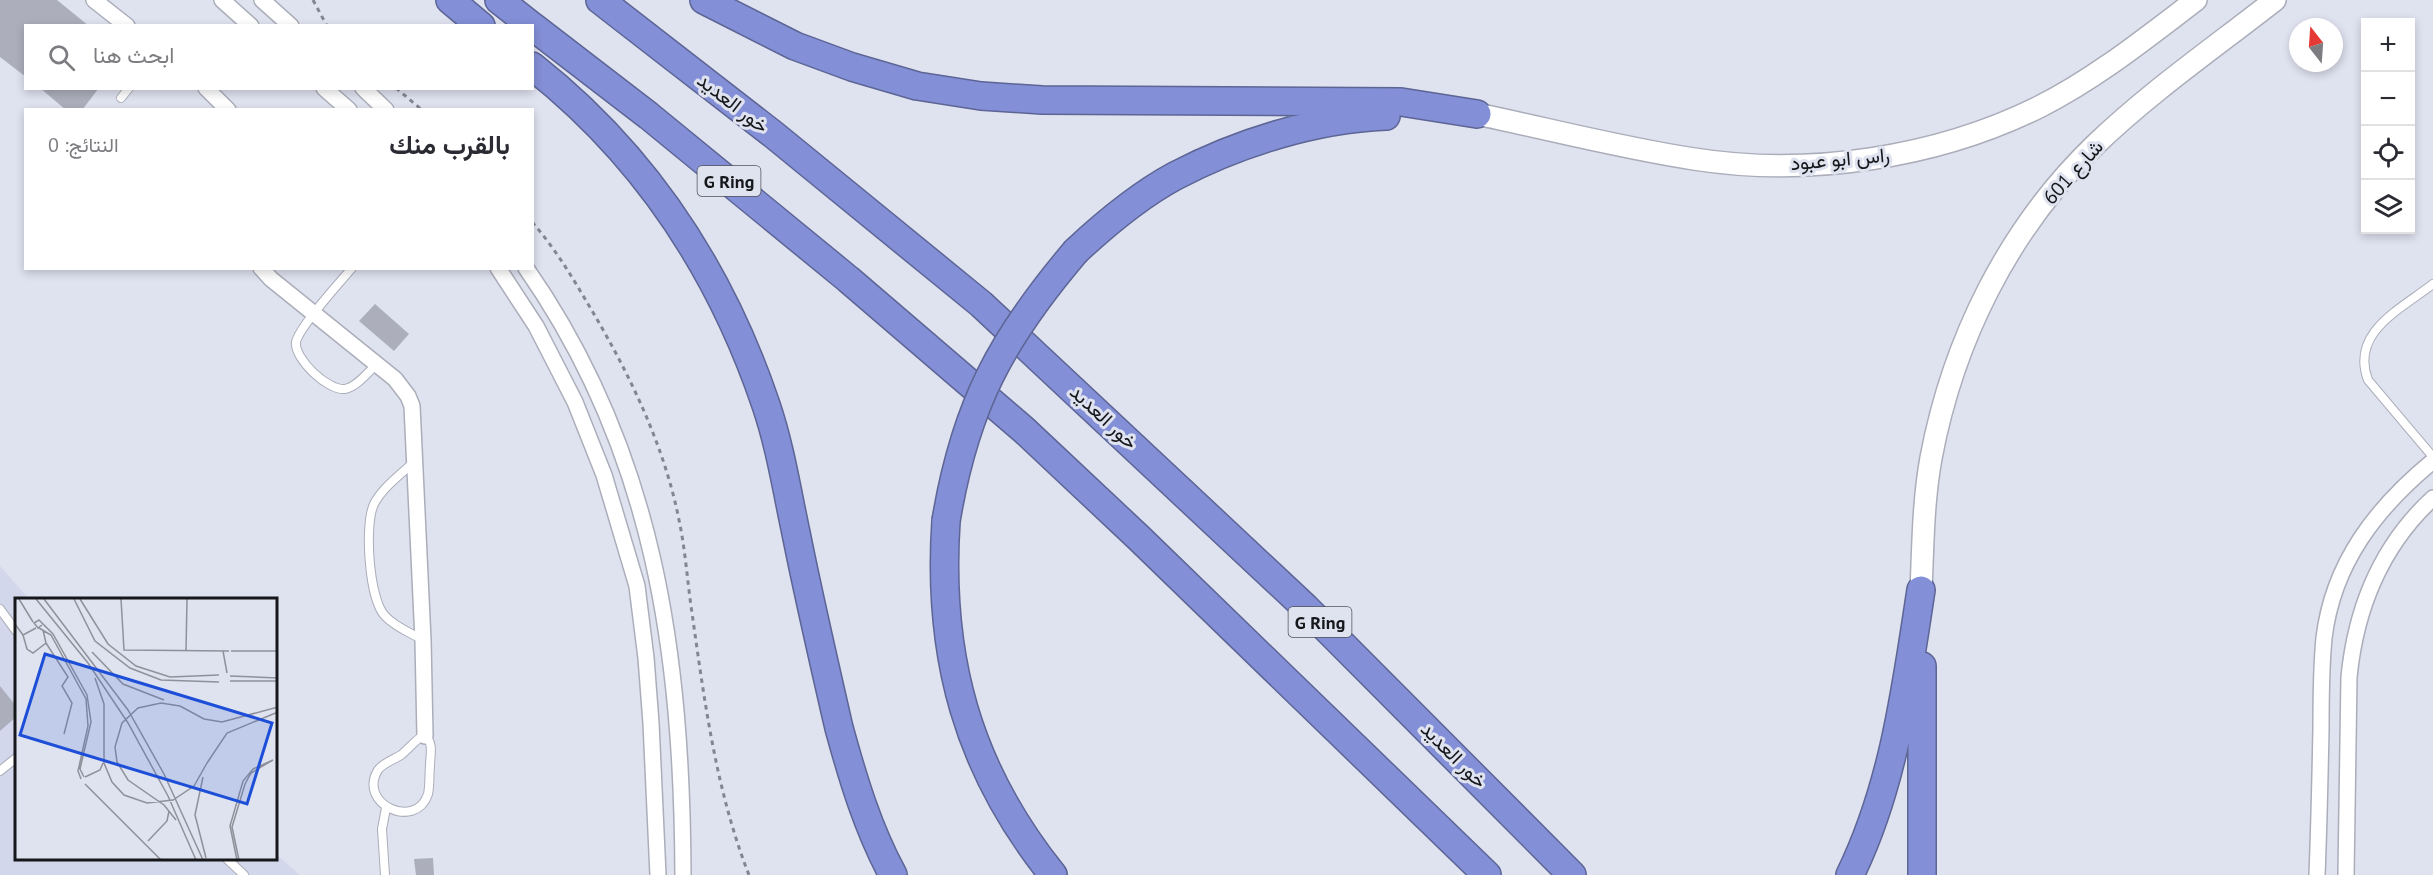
<!DOCTYPE html>
<html lang="ar">
<head>
<meta charset="utf-8">
<style>
	body { margin:0; font-family:"PT Sans",Vazirmatn,sans-serif; background:#f2f2f3; color:#2b2b33; direction:rtl }
	.controls { position:absolute; right:18px; top:18px; display:grid; overflow:hidden; border-radius:0px; box-shadow:0 3px 9px #0003 }
	.controls button { width:54px; height:54px; display:grid; place-items:center; padding:0; border:0; border-bottom:2px solid #e1e1e2; background:#fff; color:#2b2b33; font:30px sans-serif }
	.compass { position:absolute; left:2289px; top:18px; width:54px; height:54px; border-radius:50%; background:#fff; box-shadow:0 3px 9px #0003; rotate:343deg }
	.list { margin:0; padding:0; list-style:none }
	h2 { display:flex; justify-content:space-between; align-items:center; height:78px; margin:0; padding:0 24px; font-size:26px }
	h2 small { font-size:20px; font-weight:400; color:#7c7c81 }
	.icon { flex:none; width:33px; height:33px; fill:none; stroke:currentColor; stroke-width:2; stroke-linecap:round; stroke-linejoin:round }
	.map { position:relative; flex:none; width:2433px; height:875px; overflow:hidden; direction:ltr }
	.search { position:absolute; background:#fff; box-shadow:0 3px 9px #0003; left:24px; top:24px; width:510px; height:66px; display:flex; align-items:center; gap:15px; box-sizing:border-box; padding:0 21px; border-radius:0px; color:#7c7c81; font-size:22px }
	.panel { position:absolute; background:#fff; box-shadow:0 3px 9px #0003; left:24px; top:108px; width:510px; height:162px; border-radius:0px; direction:rtl }
	.map>svg:first-child { display:block }
	.built { fill:#d3d7eb }
	.building { fill:#acafbb }
	.lines { fill:none; stroke-linecap:round; stroke-linejoin:round }
	.lane-casing { stroke:#abaeba; stroke-width:10 }
	.street-casing { stroke:#abaeba; stroke-width:18 }
	.secondary-casing { stroke:#abaeba; stroke-width:24 }
	.highway-casing { stroke:#5d6595; stroke-width:30 }
	.path { stroke:#84868f; stroke-width:3; stroke-dasharray:4.5 4.5; stroke-linecap:butt }
	.lane { stroke:#fff; stroke-width:8 }
	.street { stroke:#fff; stroke-width:15 }
	.secondary { stroke:#fff; stroke-width:21 }
	.highway { stroke:#838fd6; stroke-width:27 }
	.highway-bridge-casing { stroke:#5d6595; stroke-width:30; stroke-linecap:butt }
	.highway-bridge { stroke:#838fd6; stroke-width:27 }
	.labels { text-anchor:middle; dominant-baseline:central; stroke-width:6; stroke-linejoin:round; paint-order:stroke }
	.shield { fill:#dfe2ef; stroke:#52545b; stroke-width:1.5 }
	.shield-label { font-size:18px; font-weight:bold; fill:#16171b }
	.street-label { font-size:20px; fill:#16171b; stroke:#dfe2ef }
	.inset-road { fill:none; stroke:#8f919a; stroke-width:1.5 }
	.view { fill:#1d4ed8; fill-opacity:0.15; stroke:#1d4ed8; stroke-width:3 }
	.inset-edge { fill:none; stroke:#16171b; stroke-width:3 }
</style>
</head>
<body>
<div class="map">
<svg width="2433" height="875" viewBox="0 0 2433 875">
	<rect width="100%" height="100%" fill="#dfe2ef"/>
	<path class="built" d="M0 566 29 599H16V858H276V854L300 875H0Z"/>
	<path class="building" d="M0 0H57L89 26H26V77L0 57Z
		M40 88H99L82 110H66Z
		M375 304 409 334 394 351 359 321Z
		M0 686 16 706V717L0 731Z
		M433 858 434 875H416L414 859Z"/>
	<g class="lines">
		<defs>
			<path id="lane" d="M121 98 129 88
				M352 268C340 282 299 327 296 342 294 359 328 391 345 389 357 387 368 372 377 364
				M2433 284C2401 309 2350 332 2368 380L2433 457
				M415 461C401 474 382 488 374 504 364 525 369 599 385 616 395 627 411 633 423 640
				M0 609 16 631
				M425 736C434 742 430 756 430 766 429 775 430 785 428 794 416 831 357 804 378 770 383 763 393 760 401 755 408 749 414 742 421 737Z
				M0 771 16 758
				M226 858 244 875
				M385 875 382 829 386 808"/>
			<path id="street" d="M94 0 127 26
				M222 0 251 26
				M262 0 291 26
				M206 88 228 110
				M324 88 349 110
				M363 88 386 110
				M261 268 271 279 395 379 408 396 412 406 423 640 425 736
				M498 268 536 326 575 402 604 475 637 586 646 658 651 723 658 875
				M526 268C655 453 682 655 683 875
				M2317 875C2319 826 2320 778 2321 729 2321 699 2321 669 2324 638 2333 563 2376 508 2433 461
				M2346 875 2349 677C2356 607 2381 546 2433 498"/>
			<path id="secondary" d="M1477 114C1549 129 1621 148 1694 159 1808 177 1936 158 2039 107 2095 79 2146 38 2196 0
				M1921 590C1923 546 1923 502 1931 458 1953 341 2008 229 2095 145 2150 92 2215 47 2275 0"/>
			<path id="highway" d="M450 0 481 26
				M499 0 532 26
				M600 0 774 135 981 304 1306 608 1572 875
				M704 0 795 46 852 67 917 86 981 96 1042 100 1401 102 1477 114
				M532 26 649 116 848 279 1024 430 1138 537 1487 875
				M532 66C645 155 720 269 766 405 780 446 787 491 796 533 809 598 824 663 839 728 853 779 868 829 893 875
				M1076 251C1106 223 1138 196 1175 176 1238 143 1314 119 1386 116
				M946 521C937 656 967 768 1053 875
				M1922 666V875
				M1850 875C1894 785 1906 688 1921 590"/>
		</defs>
		<use href="#lane" class="lane-casing"/>
		<use href="#street" class="street-casing"/>
		<use href="#secondary" class="secondary-casing"/>
		<use href="#highway" class="highway-casing"/>
		<path class="path" d="M313 0 327 26
			M396 88 422 110
			M532 222C554 247 571 275 588 304 628 371 664 444 679 520 685 548 687 577 691 606 704 697 715 788 749 875"/>
		<use href="#lane" class="lane"/>
		<use href="#street" class="street"/>
		<use href="#secondary" class="secondary"/>
		<use href="#highway" class="highway"/>
		<defs>
			<path id="highway-bridge" d="M946 521C965 406 1001 339 1076 251"/>
		</defs>
		<use href="#highway-bridge" class="highway-bridge-casing"/>
		<use href="#highway-bridge" class="highway-bridge"/>
	</g>
	<g class="labels">
		<g class="shield">
			<rect x="697.5" y="166" width="63" height="30" rx="4.5"/>
			<rect x="1288.5" y="607" width="63" height="30" rx="4.5"/>
		</g>
		<g class="shield-label">
			<text x="729" y="181">G Ring</text>
			<text x="1320" y="622">G Ring</text>
		</g>
		<g class="street-label">
			<text transform="translate(733 103) rotate(38)">خور العديد</text>
			<text transform="translate(1840 159) rotate(-5)">راس ابو عبود</text>
			<text transform="translate(2073 172) rotate(-48)">شارع 601</text>
			<text transform="translate(1104 417) rotate(43)">خور العديد</text>
			<text transform="translate(1454 755) rotate(45)">خور العديد</text>
		</g>
	</g>
	<g transform="translate(15 598)">
		<rect width="262" height="262" fill="#dfe2ef"/>
		<path class="inset-road" d="M4 1 18 24M21 1 73 65 113 125 153 198 181 262M29 1 113 112 149 176 188 262M59 1 80 43 115 70 146 82 204 84M65 1 93 46 121 68 155 79 204 77M106 1 109 52 214 53M0 26 8 37 21 30M27 27 23 30 19 25 24 22 38 36 72 97 76 124 65 171 69 179M24 30 36 37 71 101 73 128 63 173 66 181M8 37 12 51 18 55 31 45 28 32M31 45 53 79 47 88 57 105 49 136M171 53 172 1M208 53 212 75M216 53H263M77 54 108 86 149 102M215 78 263 80M80 80 89 106V165L97 184 109 197 132 205 158 202 179 188 192 165M215 83H263M165 108 189 121 207 124 263 109M192 165 212 135 263 114M70 179 85 172 88 165M188 179 180 217 191 260M70 186 146 262M161 222 149 207 113 182 102 164 100 149 107 125 123 110 146 105 165 108M133 243 152 223 154 213M222 262 215 228 228 183 238 171 258 162 236 175 230 186 217 229 224 262"/>
		<path class="view" d="M30 56 257 125 232 206 5 137Z"/>
		<rect width="262" height="262" class="inset-edge"/>
	</g>
</svg>
<div class="controls">
<button>+</button>
<button>−</button>
<button><svg class="icon" aria-label="locate" viewBox="0 0 24 24"><circle cx="12" cy="12" r="6"/><path d="M12 2v4M12 18v4M2 12h4M18 12h4"/></svg></button>
<button><svg class="icon" aria-label="layers" viewBox="0 0 24 24"><path d="M12 4l9 5-9 5-9-5zM3 14l9 5 9-5"/></svg></button>
</div>
<svg class="compass" viewBox="-18 -18 36 36"><path d="M0-13l5 13h-10z" fill="#e53935"/><path d="M0 13l5-13h-10z" fill="#7c7c81"/></svg>
<div class="search"><svg class="icon" aria-label="search" viewBox="0 0 24 24"><circle cx="10" cy="10" r="6"/><path d="M15 15l6 6"/></svg>ابحث هنا</div>
<section class="panel">
<h2>بالقرب منك<small>النتائج: 0</small></h2>
<ul class="list">
</ul>
</section>
</div>
</body>
</html>
